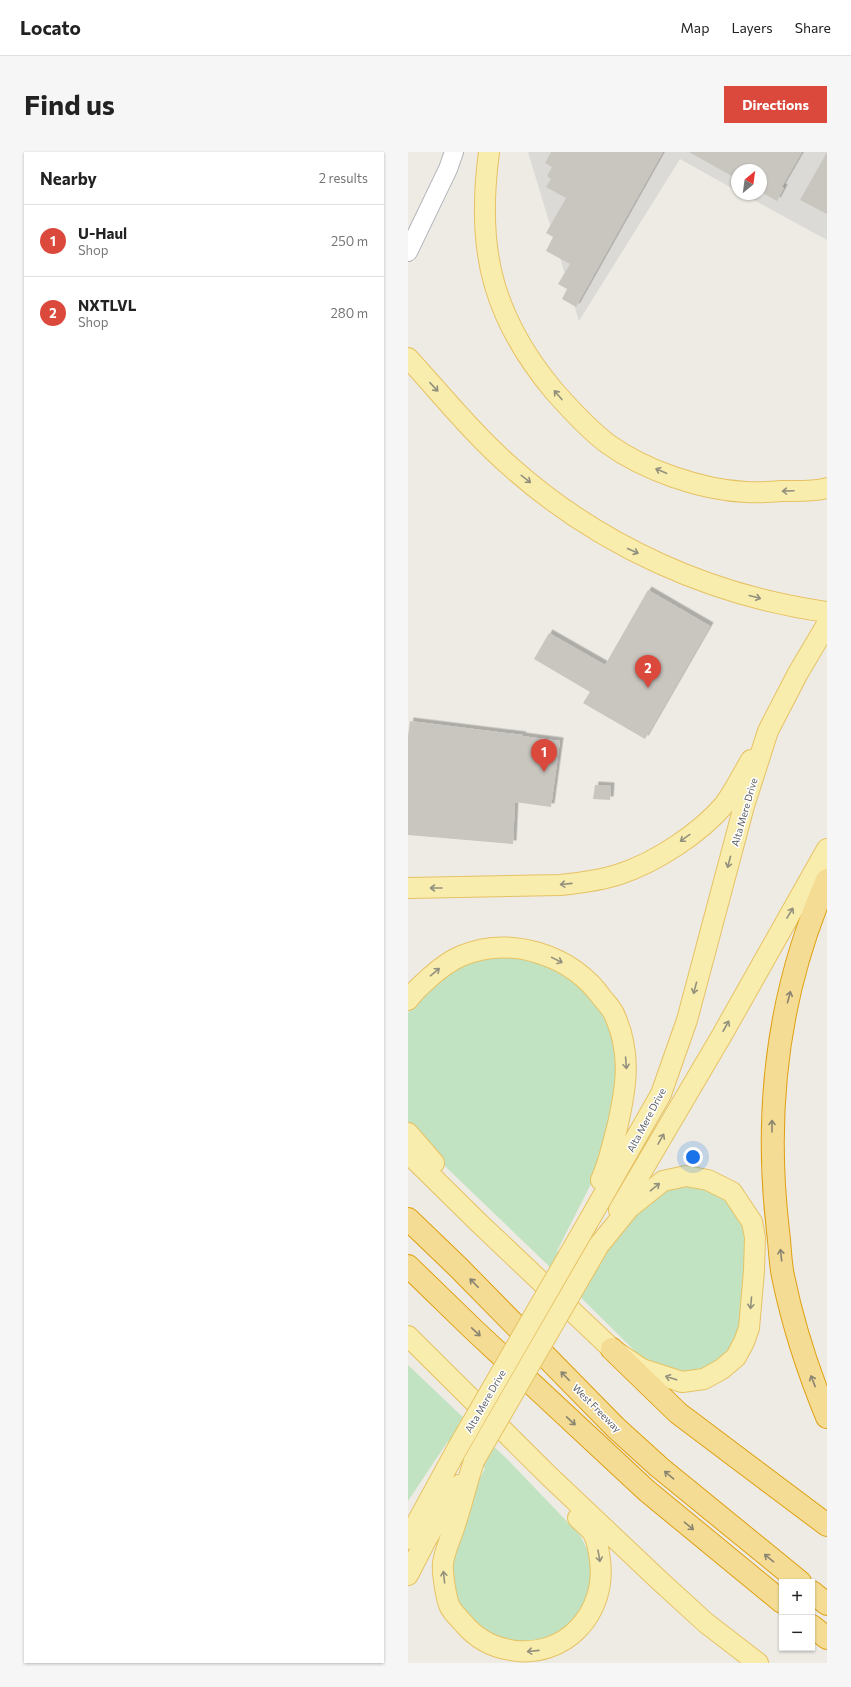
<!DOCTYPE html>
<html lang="en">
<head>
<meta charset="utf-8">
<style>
	body { margin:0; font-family:Commissioner,sans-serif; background:#f6f6f6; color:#222 }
	.controls { position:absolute; right:12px; bottom:12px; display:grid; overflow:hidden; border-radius:0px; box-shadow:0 1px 3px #0004 }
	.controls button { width:36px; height:36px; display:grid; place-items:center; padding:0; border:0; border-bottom:1px solid #e0e0e0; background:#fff; color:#222; font:20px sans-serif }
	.compass { position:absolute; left:323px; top:12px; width:36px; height:36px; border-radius:50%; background:#fff; box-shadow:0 1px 3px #0004; rotate:29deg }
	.you { position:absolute; left:285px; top:1005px; width:14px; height:14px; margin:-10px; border:3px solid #fff; border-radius:50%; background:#1a73e8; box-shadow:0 0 0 6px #1a73e833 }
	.badge { display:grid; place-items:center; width:26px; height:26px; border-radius:50%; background:#db493c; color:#fff; font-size:13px; font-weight:700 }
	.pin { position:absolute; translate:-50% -33px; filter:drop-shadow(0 1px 2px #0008) }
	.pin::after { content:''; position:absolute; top:21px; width:14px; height:12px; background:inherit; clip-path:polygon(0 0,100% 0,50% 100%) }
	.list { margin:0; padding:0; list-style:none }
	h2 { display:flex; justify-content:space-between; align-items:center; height:52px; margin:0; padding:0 16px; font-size:17px }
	h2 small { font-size:13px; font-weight:400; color:#767676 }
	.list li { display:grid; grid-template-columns:26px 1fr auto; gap:12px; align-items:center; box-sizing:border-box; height:72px; padding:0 16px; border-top:1px solid #e0e0e0 }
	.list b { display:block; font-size:15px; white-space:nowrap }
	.list p { margin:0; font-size:13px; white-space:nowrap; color:#767676 }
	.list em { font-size:13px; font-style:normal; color:#767676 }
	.map { position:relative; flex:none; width:419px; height:1511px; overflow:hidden; border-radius:0px }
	header { display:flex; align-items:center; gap:24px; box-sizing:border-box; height:56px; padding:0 20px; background:#fff; border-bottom:1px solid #e0e0e0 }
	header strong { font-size:19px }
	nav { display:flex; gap:22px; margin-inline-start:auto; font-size:14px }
	.intro { display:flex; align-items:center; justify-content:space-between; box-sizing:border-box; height:96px; padding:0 24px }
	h1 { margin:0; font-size:28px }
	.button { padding:10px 18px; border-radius:0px; background:#db493c; color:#fff; font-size:14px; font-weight:700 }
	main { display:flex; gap:24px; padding:0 24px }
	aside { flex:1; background:#fff; border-radius:0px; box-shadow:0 1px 3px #0004 }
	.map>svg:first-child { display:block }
	.industrial { fill:#dcdad6 }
	.green { fill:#c2e3c2 }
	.building { fill:#c9c6c0; filter:url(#shadow) }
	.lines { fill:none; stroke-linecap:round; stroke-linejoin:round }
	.secondary-casing { stroke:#b0b3b8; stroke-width:20 }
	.primary-casing { stroke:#e6c264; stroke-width:22 }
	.highway-casing { stroke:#dfa012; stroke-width:24 }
	.secondary { stroke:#fff; stroke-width:18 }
	.primary { stroke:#f9edae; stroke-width:20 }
	.highway { stroke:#f4dc94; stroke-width:22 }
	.primary-bridge-casing { stroke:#e6c264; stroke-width:22; stroke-linecap:butt }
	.primary-bridge { stroke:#f9edae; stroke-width:20 }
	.oneway { stroke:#93917d }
	.oneway2 { stroke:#8a8472 }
	.labels { text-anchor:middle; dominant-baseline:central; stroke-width:3; stroke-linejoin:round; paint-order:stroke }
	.street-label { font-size:10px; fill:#5c5f63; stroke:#fff }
</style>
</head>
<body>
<header>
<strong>Locato</strong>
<nav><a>Map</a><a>Layers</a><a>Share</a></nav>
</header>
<div class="intro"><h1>Find us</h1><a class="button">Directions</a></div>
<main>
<aside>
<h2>Nearby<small>2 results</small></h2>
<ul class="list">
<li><span class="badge">1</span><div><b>U-Haul</b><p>Shop</p></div><em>250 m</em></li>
<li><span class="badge">2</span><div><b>NXTLVL</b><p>Shop</p></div><em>280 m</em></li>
</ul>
</aside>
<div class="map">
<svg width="419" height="1511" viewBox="0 0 419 1511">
	<defs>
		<filter id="shadow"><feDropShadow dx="3.5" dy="-3.5" stdDeviation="0" flood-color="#0004"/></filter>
	</defs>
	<rect width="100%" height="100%" fill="#edebe4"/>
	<path class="industrial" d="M120 0H419V88L335 42H353V18H329V39L272 7 171 169Z"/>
	<path class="green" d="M104 801 151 815 200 862 212 901 207 948 190 1018 149 1099 181 1126 220 1064 264 1033 284 1030 318 1044 330 1059 341 1089 332 1184 315 1207 289 1221 263 1222 241 1213 141 1114 18 996 0 971V861L15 837 57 808Z
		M0 1213 100 1308 172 1383 179 1397 184 1417 182 1438 171 1465 152 1481 119 1492 74 1483 44 1450 38 1421 53 1367 77 1316 40 1289 0 1349Z"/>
	<path class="building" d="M143 0H255L168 155 154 147 159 137 150 132 162 112 138 99 145 85 138 81 158 46 138 35 143 27 139 24 144 15 137 11Z
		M281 0H394L374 35 376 36 369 49 353 40V18H329V27Z
		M419 0V62L392 48Z
		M240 438 302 474 237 587 175 551 182 540 126 507 141 481 197 513Z
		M2 569 115 583 114 584 152 589 143 655 107 650 105 692 0 683V584Z
		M187 633 203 634 202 648 185 647Z"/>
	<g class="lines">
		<defs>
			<path id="secondary" d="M0 100 40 17 46 0"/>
			<path id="primary" d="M81 0C75 45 74 91 87 134 99 174 120 208 146 239 162 257 180 277 200 292 236 318 293 338 338 340 350 341 362 340 374 339 389 339 405 340 419 336
				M0 206C34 243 66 283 104 316 192 394 303 444 419 460
				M0 736 152 733C172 731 194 728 212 722 248 710 291 682 316 653 326 640 334 623 343 608
				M0 848C6 839 13 833 21 826 30 818 41 809 53 804 103 783 164 803 195 847 199 852 205 858 207 864 224 903 218 937 209 976 204 994 201 1011 193 1028
				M0 981 26 1011
				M0 1001 71 1071 204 1197 234 1217 274 1230 296 1227 314 1217 328 1205 336 1190 341 1176 346 1119 347 1085 344 1070 324 1040 300 1028 278 1024 255 1029 221 1056 191 1093
				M211 1058 314 883 419 697
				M180 1070 253 942 279 868 336 654 360 579 390 521 419 472
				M0 1184 141 1324 252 1429 298 1471 350 1511
				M66 1309C59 1330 54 1352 47 1373 43 1386 37 1397 35 1411 34 1420 38 1447 42 1455 45 1461 52 1467 56 1472 68 1486 84 1495 102 1498 157 1508 199 1461 192 1408 191 1400 189 1388 185 1381 182 1376 175 1371 170 1366
				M0 1387 49 1297
				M0 1423 19 1386 51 1333"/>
			<path id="highway" d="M419 728C370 839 356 959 370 1079 372 1094 372 1110 375 1124 385 1173 400 1219 419 1265
				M0 1067 51 1116 208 1276 251 1315 392 1430
				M0 1114 67 1179 239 1339 374 1450
				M204 1197 270 1261 419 1373
				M404 1440 419 1452
				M404 1474 419 1486"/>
		</defs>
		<use href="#secondary" class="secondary-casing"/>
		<use href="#primary" class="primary-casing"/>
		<use href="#highway" class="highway-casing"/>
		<use href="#secondary" class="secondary"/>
		<use href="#primary" class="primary"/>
		<use href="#highway" class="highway"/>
		<defs>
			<path id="primary-bridge" d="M49 1297 180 1070
				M66 1309 191 1093"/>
		</defs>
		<use href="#primary-bridge" class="primary-bridge-casing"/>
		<use href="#primary-bridge" class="primary-bridge"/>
	</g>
	<defs><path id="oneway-shaft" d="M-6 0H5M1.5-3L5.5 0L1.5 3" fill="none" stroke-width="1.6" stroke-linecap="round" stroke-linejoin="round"/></defs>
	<g class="oneway">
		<use href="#oneway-shaft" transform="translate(26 235) rotate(47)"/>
		<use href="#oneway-shaft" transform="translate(150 243) rotate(-131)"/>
		<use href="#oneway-shaft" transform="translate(253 319) rotate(-157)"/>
		<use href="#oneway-shaft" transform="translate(118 327) rotate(38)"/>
		<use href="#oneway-shaft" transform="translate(380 339) rotate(178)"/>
		<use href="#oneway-shaft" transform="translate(225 399) rotate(24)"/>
		<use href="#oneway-shaft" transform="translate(347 445) rotate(15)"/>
		<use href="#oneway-shaft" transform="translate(277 686) rotate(144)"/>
		<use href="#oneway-shaft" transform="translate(321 710) rotate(105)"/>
		<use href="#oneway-shaft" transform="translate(158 732) rotate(174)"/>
		<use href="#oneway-shaft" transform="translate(28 736) rotate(180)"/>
		<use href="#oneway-shaft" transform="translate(382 761) rotate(-59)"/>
		<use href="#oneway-shaft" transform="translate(149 808) rotate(26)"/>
		<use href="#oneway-shaft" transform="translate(27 820) rotate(-40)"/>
		<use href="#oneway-shaft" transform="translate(287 836) rotate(105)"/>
		<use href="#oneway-shaft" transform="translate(318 874) rotate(-61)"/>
		<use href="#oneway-shaft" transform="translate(218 911) rotate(86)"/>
		<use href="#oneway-shaft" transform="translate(253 987) rotate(-60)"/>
		<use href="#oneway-shaft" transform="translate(247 1035) rotate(-39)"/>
		<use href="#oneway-shaft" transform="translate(343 1151) rotate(95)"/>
		<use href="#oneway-shaft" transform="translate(263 1226) rotate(-162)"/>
		<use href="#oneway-shaft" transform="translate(191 1404) rotate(80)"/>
		<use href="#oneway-shaft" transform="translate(36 1425) rotate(-96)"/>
		<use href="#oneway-shaft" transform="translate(125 1499) rotate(174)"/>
	</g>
	<g class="oneway2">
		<use href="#oneway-shaft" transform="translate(381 845) rotate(-75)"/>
		<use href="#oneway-shaft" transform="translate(364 974) rotate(-90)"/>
		<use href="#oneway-shaft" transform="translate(373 1103) rotate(-97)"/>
		<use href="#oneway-shaft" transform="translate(66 1131) rotate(-134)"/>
		<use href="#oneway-shaft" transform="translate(68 1180) rotate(43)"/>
		<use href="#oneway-shaft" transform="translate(157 1224) rotate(-134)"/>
		<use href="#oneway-shaft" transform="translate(405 1229) rotate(-111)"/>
		<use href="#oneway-shaft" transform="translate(163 1269) rotate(43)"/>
		<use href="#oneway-shaft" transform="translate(261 1323) rotate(-140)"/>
		<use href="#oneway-shaft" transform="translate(281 1374) rotate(40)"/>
		<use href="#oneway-shaft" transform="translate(361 1406) rotate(-141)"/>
	</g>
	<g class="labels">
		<g class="street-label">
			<text transform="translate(336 660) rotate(-74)">Alta Mere Drive</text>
			<text transform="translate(238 968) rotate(-62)">Alta Mere Drive</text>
			<text transform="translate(77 1249) rotate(-60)">Alta Mere Drive</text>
			<text transform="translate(189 1256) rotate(45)">West Freeway</text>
		</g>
	</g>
</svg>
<div class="controls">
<button>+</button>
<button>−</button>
</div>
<svg class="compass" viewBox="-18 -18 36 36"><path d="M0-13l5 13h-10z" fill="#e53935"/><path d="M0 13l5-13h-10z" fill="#767676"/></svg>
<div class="you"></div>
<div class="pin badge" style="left:136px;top:620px">1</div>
<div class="pin badge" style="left:240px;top:536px">2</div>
</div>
</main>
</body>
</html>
